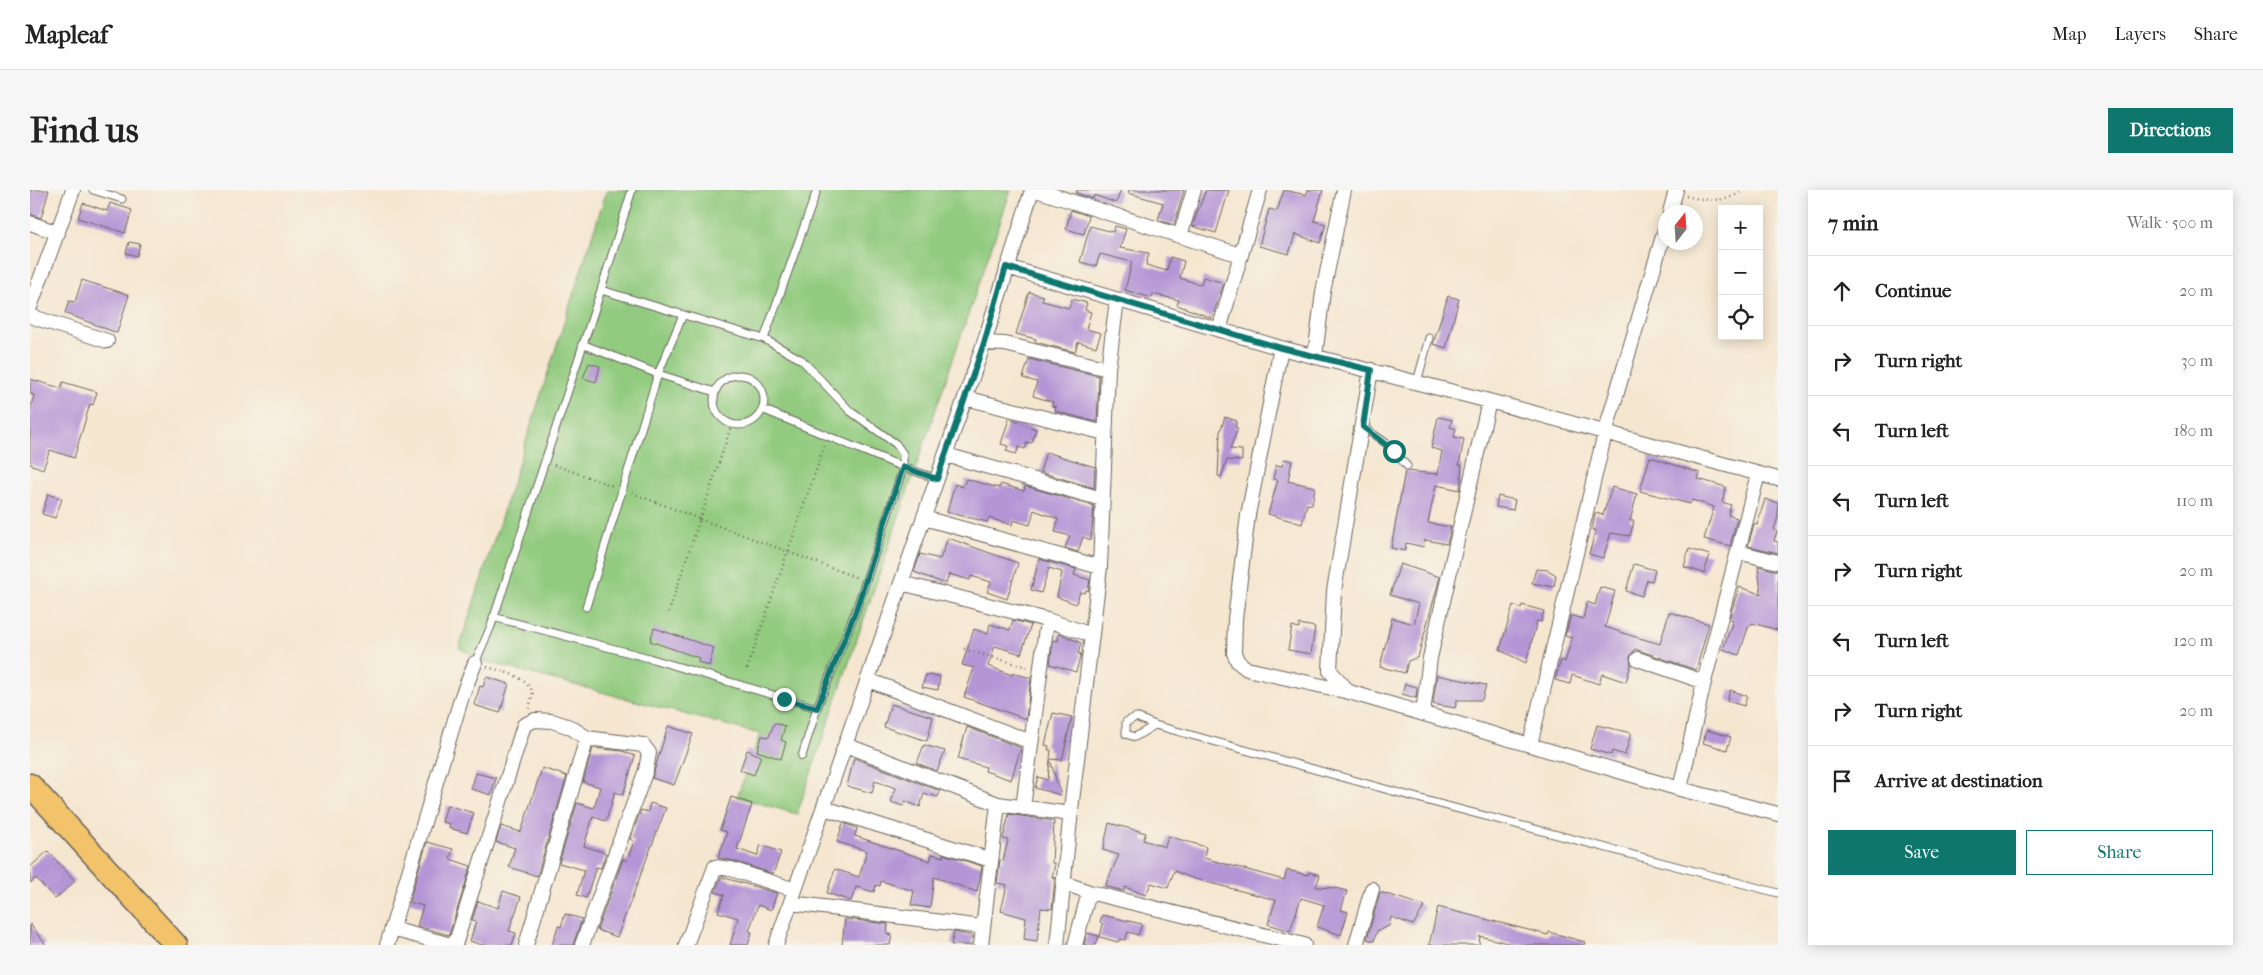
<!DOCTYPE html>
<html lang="en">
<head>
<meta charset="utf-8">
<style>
	body { margin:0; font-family:"IM FELL French Canon",serif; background:#f6f6f6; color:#222 }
	.controls { position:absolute; right:15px; top:15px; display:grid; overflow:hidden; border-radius:0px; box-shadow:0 2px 12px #0003 }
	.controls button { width:45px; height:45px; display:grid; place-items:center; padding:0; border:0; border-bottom:1px solid #e0e0e0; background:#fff; color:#222; font:25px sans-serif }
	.compass { position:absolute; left:1628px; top:15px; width:45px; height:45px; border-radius:50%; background:#fff; box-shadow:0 2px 12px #0003; rotate:17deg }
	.stop { position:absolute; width:15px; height:15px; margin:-11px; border:4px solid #0f766e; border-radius:50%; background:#fff }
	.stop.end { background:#0f766e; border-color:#fff; box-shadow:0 1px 5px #0008 }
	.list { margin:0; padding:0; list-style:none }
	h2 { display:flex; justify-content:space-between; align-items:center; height:65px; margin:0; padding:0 20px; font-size:21px }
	h2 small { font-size:16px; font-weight:400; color:#767676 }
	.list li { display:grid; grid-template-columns:32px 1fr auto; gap:15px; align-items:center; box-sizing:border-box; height:70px; padding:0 20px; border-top:1px solid #e0e0e0 }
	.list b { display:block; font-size:19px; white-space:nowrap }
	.list em { font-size:16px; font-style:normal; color:#767676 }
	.actions { display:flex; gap:10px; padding:15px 20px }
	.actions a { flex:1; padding:11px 0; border:1px solid #0f766e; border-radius:0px; text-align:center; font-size:18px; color:#0f766e }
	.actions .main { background:#0f766e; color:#fff }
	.icon { flex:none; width:28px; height:28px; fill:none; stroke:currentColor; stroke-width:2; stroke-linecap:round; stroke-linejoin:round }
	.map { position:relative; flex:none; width:1748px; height:755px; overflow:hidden; border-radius:0px }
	header { display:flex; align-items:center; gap:30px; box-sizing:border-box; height:70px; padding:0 25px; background:#fff; border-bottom:1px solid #e0e0e0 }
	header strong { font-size:24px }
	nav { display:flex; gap:28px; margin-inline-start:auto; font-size:18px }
	.intro { display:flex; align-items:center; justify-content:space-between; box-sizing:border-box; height:120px; padding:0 30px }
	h1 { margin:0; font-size:35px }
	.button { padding:12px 22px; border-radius:0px; background:#0f766e; color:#fff; font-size:18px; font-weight:700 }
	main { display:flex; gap:30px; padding:0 30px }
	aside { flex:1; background:#fff; border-radius:0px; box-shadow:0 2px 12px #0003 }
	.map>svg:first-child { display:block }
	.green { fill:#92cb7f; stroke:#57744e }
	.building { fill:#b495d6 }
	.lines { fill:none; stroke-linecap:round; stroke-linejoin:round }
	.service-casing { stroke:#68635b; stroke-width:9 }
	.minor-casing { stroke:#68635b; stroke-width:16 }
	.primary-casing { stroke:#68635b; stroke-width:25 }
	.path { stroke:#68635b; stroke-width:2.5; stroke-dasharray:1 4; stroke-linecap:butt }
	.service { stroke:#fff; stroke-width:7 }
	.minor { stroke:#fff; stroke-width:14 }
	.primary { stroke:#f2c36a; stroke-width:22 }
	.route { stroke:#0f766e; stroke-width:6 }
</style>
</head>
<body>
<header>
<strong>Mapleaf</strong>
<nav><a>Map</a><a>Layers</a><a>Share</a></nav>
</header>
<div class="intro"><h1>Find us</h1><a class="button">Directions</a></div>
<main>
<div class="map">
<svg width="1748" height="755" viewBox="0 0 1748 755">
	<rect width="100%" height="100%" fill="#f7f3e8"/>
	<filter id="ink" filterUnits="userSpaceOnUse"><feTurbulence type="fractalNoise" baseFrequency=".02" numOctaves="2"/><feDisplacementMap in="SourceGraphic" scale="10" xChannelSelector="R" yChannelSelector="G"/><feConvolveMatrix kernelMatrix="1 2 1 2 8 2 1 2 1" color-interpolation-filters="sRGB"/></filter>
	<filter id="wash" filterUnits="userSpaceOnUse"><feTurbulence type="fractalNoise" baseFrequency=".0096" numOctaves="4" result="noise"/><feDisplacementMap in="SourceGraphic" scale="20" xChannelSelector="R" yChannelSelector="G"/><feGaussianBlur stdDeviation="1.12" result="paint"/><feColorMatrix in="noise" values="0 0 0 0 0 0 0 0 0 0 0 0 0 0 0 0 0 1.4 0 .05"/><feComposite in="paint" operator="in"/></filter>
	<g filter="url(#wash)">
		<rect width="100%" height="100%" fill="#f5e6d0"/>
		<path class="green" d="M577 0H981L767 624 707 607 730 544 454 471 429 458Z"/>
		<g id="blocks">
			<path class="building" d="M0 0H19L11 28 0 24Z
				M1047 0H1091L1086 13 1064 5 1063 9 1046 3Z
				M1099 0H1154L1144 35 1128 30 1133 13 1098 3Z
				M1176 0H1199L1186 43 1162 36Z
				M1254 0 1276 5 1278 0H1293L1284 31 1296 34 1290 53 1265 44 1259 64 1229 56 1239 19 1247 21Z
				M53 13 77 21 80 13 102 20 95 43 48 28Z
				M1041 20 1059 26 1054 44 1036 39Z
				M1060 36 1083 42 1085 36 1096 39 1090 58 1119 63 1116 75 1137 81 1140 67 1154 71 1150 88 1171 95 1173 87 1194 93 1182 128 1147 115 1149 110 1123 104 1122 108 1095 100 1102 72 1070 64 1066 76 1050 72Z
				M99 52 110 54 107 66 96 63Z
				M52 90 99 105 87 143 35 123 39 111 45 112Z
				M999 102 1013 106 1012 111 1039 118 1042 109 1057 113 1055 120 1061 122 1056 139 1071 143 1066 157 1048 152 1045 162 1005 152 1006 149 986 144Z
				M1418 106 1429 109 1416 158 1403 154Z
				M999 169 1069 186 1067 232 1025 221 1026 217 1022 216 1023 212 1003 206 1007 192 993 188Z
				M559 173 570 176 566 192 553 188Z
				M0 189 31 198 33 192 67 202 63 215 60 214 44 268 20 260 13 279 0 274V219L4 205 0 204Z
				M1195 227 1207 231 1205 237 1208 238 1200 259 1212 260V271L1197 270 1191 287 1188 286 1190 242Z
				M1408 227 1422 230 1420 237 1426 239 1424 247 1434 249 1429 275H1432L1430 300 1406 295 1398 333 1421 337 1417 354 1395 350 1394 357 1376 353 1375 361 1361 358 1375 281 1408 284 1412 261 1401 258Z
				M979 229 1006 239 1002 253 997 252 995 259 989 257 986 264 976 261 978 256 971 254Z
				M1016 262 1065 277 1064 298 1010 282Z
				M1620 267 1670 283 1668 289 1696 297 1692 312 1701 315 1698 325 1707 328 1700 356 1674 349 1684 317 1662 310 1660 314 1610 301Z
				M1254 269 1262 271 1258 291 1285 297 1282 315 1277 314 1272 334 1238 324 1248 290 1243 289 1246 275 1252 276Z
				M936 289 969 298 971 294 994 301 995 296 1064 316 1061 350 1053 347 1048 362 1035 358 1040 346 1025 342 1028 329 1004 320 1000 335 983 330 982 335 959 328 957 332 917 322 925 294 933 297Z
				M1582 297 1607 304 1600 331H1604L1600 346 1581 343 1573 368 1559 364 1566 340H1562L1565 323 1573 325Z
				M18 304 32 309 25 328 12 324Z
				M1468 306 1485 310 1483 320 1466 317Z
				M1735 309 1748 313V327L1744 340 1747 341 1744 351 1748 352V363L1718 356 1724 334 1727 335Z
				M918 348 988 373 977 409 957 402 961 392 941 386 940 390 919 384 916 394 884 382 890 364 910 369Z
				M1659 359 1680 365 1674 383 1654 377Z
				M1009 369 1046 379 1044 385 1060 390 1058 401 1056 400 1055 403 1050 402 1046 414 1027 407 1032 382 1019 378 1011 403 1001 400Z
				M1370 374 1410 387 1388 467 1378 471 1375 483 1350 477 1362 428 1384 434 1389 414 1360 405Z
				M1604 374 1625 380 1622 391 1617 390 1612 406 1596 401Z
				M1728 376 1748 381V440L1722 433 1721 436 1719 435 1709 465 1693 459 1703 430 1699 429 1709 397 1731 404Z
				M1506 379 1518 380 1526 385 1524 397 1502 393Z
				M1570 397 1585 401 1575 437 1599 445 1630 454 1639 422 1679 434 1666 480 1605 459 1600 467 1601 474 1596 492 1572 484 1569 494 1542 485 1540 494 1525 490 1531 470 1535 472 1542 448 1535 446 1541 425 1553 429 1557 412 1565 415Z
				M1483 415 1491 418 1492 415 1514 421 1511 432 1507 431 1496 473 1470 460Z
				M983 430 1001 435 991 464 965 456 958 476 982 485 983 483 1001 488 996 529 934 507 944 478 932 475 944 439 958 444 960 434 980 440Z
				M1269 434 1285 437 1281 464 1258 460 1262 436 1269 438Z
				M624 438 684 458 679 476 668 472 669 468 620 451Z
				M1029 443 1051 453 1048 464H1051L1046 482 1020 474 1023 450 1028 451Z
				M896 485 910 486 908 500 892 497Z
				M1407 485 1456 495 1452 510H1427L1425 518 1403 514Z
				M456 487 479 494 470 523 444 515 450 496 453 497Z
				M1375 494 1387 497 1386 508 1372 504Z
				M1700 500 1717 506 1714 516 1697 511Z
				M861 514 903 527 897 551 854 537Z
				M1023 523 1042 527 1032 570 1020 569 1021 560H1018L1019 556 1015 555Z
				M744 533 755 536 751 550 756 552 751 569 727 561 732 546 739 547Z
				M1567 535 1601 543 1595 565 1582 561 1581 565 1560 559Z
				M638 536 663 544 644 595 622 588Z
				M937 537 991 558 981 590 955 581 956 577 928 569Z
				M1677 540 1701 547 1697 560 1673 553Z
				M894 555 915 561 907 581 887 573Z
				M563 558 592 561 605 566 593 605 585 602 576 631 563 627 554 656 576 663 571 678 566 677 556 708 547 705 554 680 529 673 547 613 564 618 570 597 553 592Z
				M717 560 731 566 724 585 710 580Z
				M824 568 910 601 908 607 894 603 890 617 875 611 873 616 861 612 866 598 845 591 842 603 817 596Z
				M1020 570 1031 605 1005 598 1008 587 1018 590Z
				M512 578 537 586 507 686 479 677 485 658 466 652 471 636 491 642Z
				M446 583 466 588 461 605 441 599Z
				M701 607 722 614 707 659 727 666 731 655 751 662 743 684 704 671 688 668 697 642 690 640Z
				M620 613 636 618 587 747 567 740 593 669 597 671 604 651 600 649 611 620 618 622Z
				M417 615 444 623 437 643 419 638 420 634 412 632Z
				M979 624 1024 631 1022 673 1025 674 1022 687 1025 688 1022 719 1011 718 1007 751 994 749 996 728 971 721 977 695 967 693 970 670 973 671 978 650 973 649Z
				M813 633 827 638 825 646 900 671 902 664 913 667V664L952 676 947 702 904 687 900 718 881 715 884 701 851 691 850 696 846 695 844 702 826 697 821 711 797 703 805 679 829 687 837 661 807 652Z
				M1079 633 1116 643 1113 650 1135 657 1138 646 1176 657 1174 668 1254 690 1257 680 1278 685 1279 682 1290 685 1286 697 1305 698 1317 701 1311 720 1318 722 1311 745 1287 737 1294 715 1271 708 1260 741 1238 734 1246 710 1165 689 1144 681 1138 698 1121 693 1116 705 1095 697 1094 701 1075 696 1089 665 1073 660Z
				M397 652 423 659 420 669 441 676 419 745 387 736 393 716 379 712Z
				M18 661 45 691 25 709 6 688 0 693V677Z
				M691 687 747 703 741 720 728 715 719 741 722 742 718 755H700L708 728 688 722 694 705 685 702Z
				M473 701 491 707 479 741 486 743 482 755H452L440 751 446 731 442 730 448 711 468 718Z
				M1350 702 1395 716 1383 735 1361 727 1359 736 1347 741 1344 751 1337 749Z
				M1408 717 1518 745 1519 742 1555 752 1554 755H1485L1450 746 1449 755H1399Z
				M535 724 552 729 543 755H522L528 736 531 737Z
				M1072 725 1112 734 1108 745 1098 742 1095 750 1090 749 1088 752 1070 747 1073 734 1070 732Z
				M815 729 858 734 857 744 862 745 860 755H812Z
				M0 734 16 755H0Z
				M924 742 943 746 942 755H921Z
				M1057 743 1069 746 1066 755H1054Z"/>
		</g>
	</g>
	<g filter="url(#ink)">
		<use href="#blocks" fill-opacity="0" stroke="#68635b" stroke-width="1"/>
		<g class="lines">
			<defs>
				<path id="service" d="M63 0 92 9
					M602 0 571 100 734 149 787 0
					M552 154 628 184 685 202
					M684 210a25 25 0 1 1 50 0a25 25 0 1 1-50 0Z
					M1387 192 1399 148
					M732 219 873 277 907 289
					M1333 237 1356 253 1377 276
					M556 417 628 184 653 125
					M463 427 619 468 787 518 826 420 867 297 873 277V264L866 254 820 221 772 170 734 149
					M445 473 461 436 571 100
					M1125 535 1105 547 1096 544V532L1106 527 1125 535 1402 612 1748 703
					M772 566 787 518"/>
				<path id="minor" d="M1006 0 1210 65
					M1640 22 1646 0
					M0 33 28 43
					M1150 46 1164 0
					M977 77 1251 158 1459 211 1748 289
					M0 117 43 0
					M0 126 77 151
					M1189 140 1230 0
					M954 153 975 154 1078 179
					M1251 158 1218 325 1205 429 1204 463 1208 472 1217 479 1319 502 1650 599 1748 624
					M1285 166 1293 102 1314 0
					M935 208 1075 243
					M916 265 1072 309
					M894 328 1070 377
					M1708 362 1748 372
					M871 393 1017 430 1062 445
					M1608 469 1674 492
					M838 490 1001 552
					M1319 502 1300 481 1304 401 1341 180
					M1393 523 1400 468 1459 211
					M816 555 968 614 1041 624
					M1500 555 1575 243 1636 36
					M1650 599 1674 492 1728 284
					M794 618 961 670
					M993 618 1017 430
					M1034 693 1059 702 1274 755
					M761 713 952 737
					M362 739 421 755
					M357 755 432 506 445 473
					M425 755 494 535 505 530 522 531 540 537 557 548 613 555 619 563 616 580 552 755
					M496 755 557 548
					M656 755 685 677 701 679 765 700
					M746 755 954 153 1002 0
					M951 755 968 614
					M1027 755 1042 611 1070 377 1078 179 1087 110
					M1045 755 1059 702
					M1326 755 1342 699"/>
				<path id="primary" d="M0 595 146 755"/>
			</defs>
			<use href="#service" class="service-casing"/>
			<use href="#minor" class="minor-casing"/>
			<use href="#primary" class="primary-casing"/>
			<path class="path" d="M1656 6C1676 11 1697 13 1713 0
				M702 234 670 329 828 388
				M524 275 583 296
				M602 303 670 329 638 424
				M934 459 997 477
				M457 477C475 482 493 485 503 502L499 519
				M717 479 795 254"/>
			<use href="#service" class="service"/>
			<use href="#minor" class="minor"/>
			<use href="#primary" class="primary"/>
		</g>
	</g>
	<g class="lines" filter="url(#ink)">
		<path class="route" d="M754 509 787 518 826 420 873 277 907 289 954 153 976 77 1251 158 1341 180 1333 237 1364 261"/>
	</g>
</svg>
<div class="controls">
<button>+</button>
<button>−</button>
<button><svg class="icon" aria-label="locate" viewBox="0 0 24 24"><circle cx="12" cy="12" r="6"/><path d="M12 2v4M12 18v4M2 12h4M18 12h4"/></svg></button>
</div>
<svg class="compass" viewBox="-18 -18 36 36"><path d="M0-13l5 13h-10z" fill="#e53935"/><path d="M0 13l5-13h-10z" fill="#767676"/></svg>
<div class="stop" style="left:1364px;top:261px"></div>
<div class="stop end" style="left:754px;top:509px"></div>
</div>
<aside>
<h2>7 min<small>Walk · 500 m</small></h2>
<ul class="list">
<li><svg class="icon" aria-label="ahead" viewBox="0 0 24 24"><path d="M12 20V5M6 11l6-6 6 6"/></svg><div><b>Continue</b></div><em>20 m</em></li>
<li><svg class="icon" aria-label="right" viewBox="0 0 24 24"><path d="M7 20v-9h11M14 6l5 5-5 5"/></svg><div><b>Turn right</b></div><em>30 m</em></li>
<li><svg class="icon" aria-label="left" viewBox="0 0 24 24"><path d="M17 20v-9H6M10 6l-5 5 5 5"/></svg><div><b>Turn left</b></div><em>180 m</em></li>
<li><svg class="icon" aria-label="left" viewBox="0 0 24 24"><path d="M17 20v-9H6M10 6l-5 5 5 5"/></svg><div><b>Turn left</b></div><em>110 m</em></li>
<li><svg class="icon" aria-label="right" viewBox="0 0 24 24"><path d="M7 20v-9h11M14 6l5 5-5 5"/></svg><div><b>Turn right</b></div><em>20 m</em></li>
<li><svg class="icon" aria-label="left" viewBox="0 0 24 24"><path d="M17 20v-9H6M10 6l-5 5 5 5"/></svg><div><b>Turn left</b></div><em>120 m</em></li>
<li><svg class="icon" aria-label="right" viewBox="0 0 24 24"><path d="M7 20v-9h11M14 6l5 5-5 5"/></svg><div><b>Turn right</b></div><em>20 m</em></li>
<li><svg class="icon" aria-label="arrive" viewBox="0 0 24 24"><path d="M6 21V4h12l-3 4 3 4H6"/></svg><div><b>Arrive at destination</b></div></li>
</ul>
<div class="actions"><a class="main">Save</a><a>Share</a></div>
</aside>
</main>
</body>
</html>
